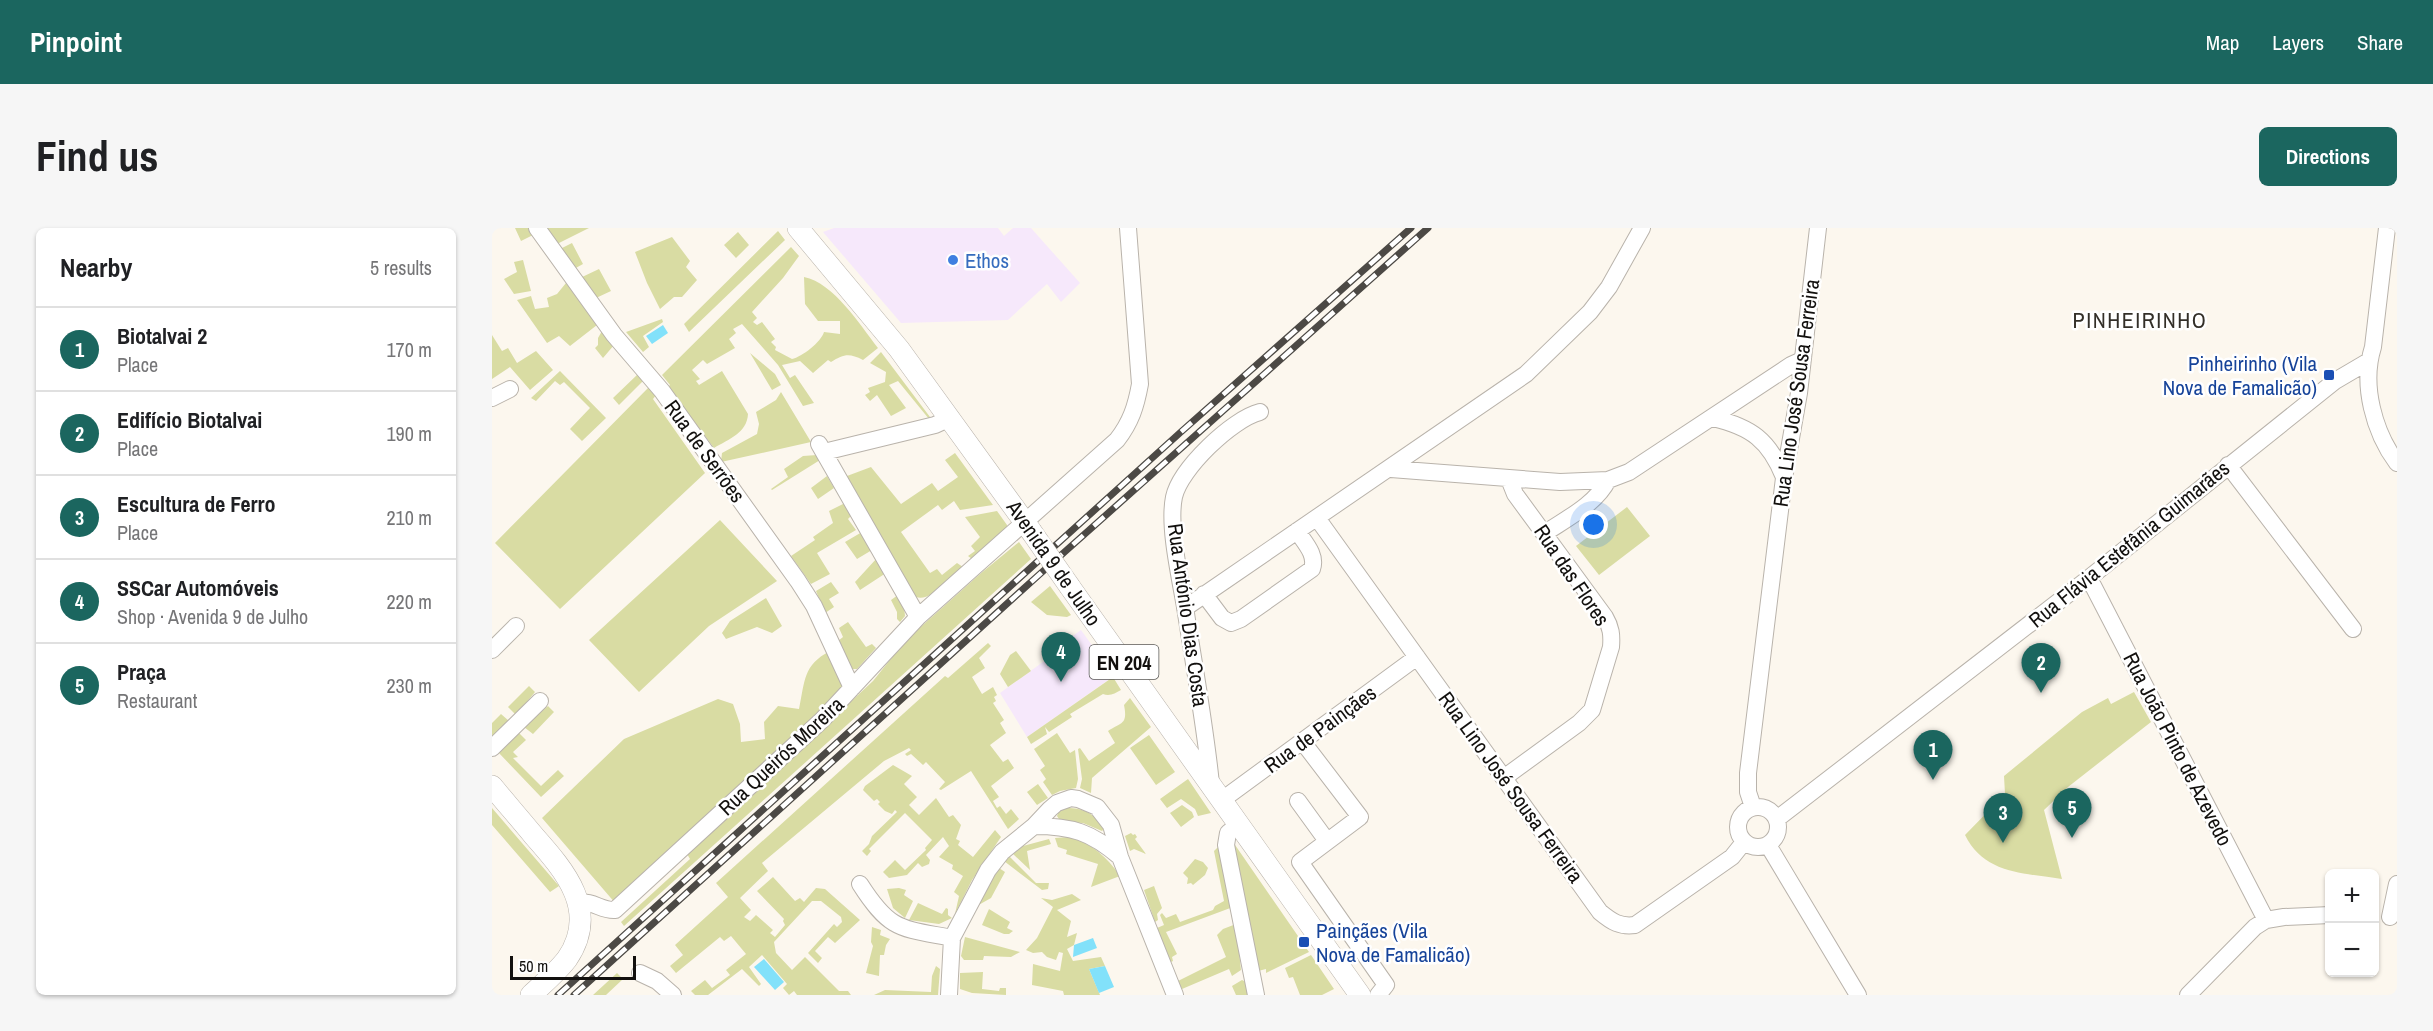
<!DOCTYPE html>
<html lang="en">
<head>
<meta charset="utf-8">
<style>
	body { margin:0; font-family:"Archivo Narrow",sans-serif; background:#f6f6f6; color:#202124 }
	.controls { position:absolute; right:18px; bottom:18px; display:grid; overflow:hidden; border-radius:9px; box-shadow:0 2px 4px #0004 }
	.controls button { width:54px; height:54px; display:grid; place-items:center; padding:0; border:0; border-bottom:2px solid #e0e0e0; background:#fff; color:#202124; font:30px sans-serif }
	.scale { position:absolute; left:18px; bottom:15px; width:126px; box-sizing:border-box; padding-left:6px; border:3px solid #12100e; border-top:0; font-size:16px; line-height:21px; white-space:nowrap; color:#12100e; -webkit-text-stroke:4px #fff; paint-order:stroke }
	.you { position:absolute; left:1102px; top:297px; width:21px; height:21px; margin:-15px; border:4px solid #fff; border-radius:50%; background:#1a73e8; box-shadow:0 0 0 9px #1a73e833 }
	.badge { display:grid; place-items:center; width:39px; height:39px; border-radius:50%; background:#1b665f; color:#fff; font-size:20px; font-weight:700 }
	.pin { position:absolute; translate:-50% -50px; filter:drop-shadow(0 2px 3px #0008) }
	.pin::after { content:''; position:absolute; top:32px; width:21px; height:18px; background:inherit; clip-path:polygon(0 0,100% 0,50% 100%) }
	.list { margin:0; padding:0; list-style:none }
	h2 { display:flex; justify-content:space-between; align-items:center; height:78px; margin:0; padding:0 24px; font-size:26px }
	h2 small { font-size:20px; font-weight:400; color:#757577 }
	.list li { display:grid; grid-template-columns:39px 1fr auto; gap:18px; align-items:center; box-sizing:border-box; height:84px; padding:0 24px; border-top:2px solid #e0e0e0 }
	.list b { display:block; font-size:22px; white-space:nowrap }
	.list p { margin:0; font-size:20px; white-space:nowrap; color:#757577 }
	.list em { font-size:20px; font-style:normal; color:#757577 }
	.map { position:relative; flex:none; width:1905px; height:767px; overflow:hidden; border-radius:9px }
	header { display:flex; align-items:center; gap:36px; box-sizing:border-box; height:84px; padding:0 30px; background:#1b665f; color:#fff }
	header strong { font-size:28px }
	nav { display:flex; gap:33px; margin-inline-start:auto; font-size:21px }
	.intro { display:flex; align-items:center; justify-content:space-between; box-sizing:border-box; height:144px; padding:0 36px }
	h1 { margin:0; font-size:42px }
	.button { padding:15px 27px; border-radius:9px; background:#1b665f; color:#fff; font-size:21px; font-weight:700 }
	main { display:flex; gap:36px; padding:0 36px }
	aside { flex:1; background:#fff; border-radius:9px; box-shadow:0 2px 4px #0004 }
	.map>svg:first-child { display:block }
	.commercial { fill:#f6e8fb }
	.green { fill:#d9dca3 }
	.water { fill:#82e1fa }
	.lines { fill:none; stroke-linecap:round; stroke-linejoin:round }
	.minor-casing { stroke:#b9b3ab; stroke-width:18 }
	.major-casing { stroke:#b9b3ab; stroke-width:22 }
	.minor { stroke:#fff; stroke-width:16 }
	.major { stroke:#fff; stroke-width:21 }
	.rail-casing { stroke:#4c4945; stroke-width:7 }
	.rail { stroke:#fff; stroke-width:4.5; stroke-dasharray:14; stroke-linecap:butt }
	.major-bridge-casing { stroke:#b9b3ab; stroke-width:22; stroke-linecap:butt }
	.major-bridge { stroke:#fff; stroke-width:21 }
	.shop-dot { fill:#3f7fe0; stroke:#fff; stroke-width:2 }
	.transit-dot { fill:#1a4fb4; stroke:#fff; stroke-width:2 }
	.labels { text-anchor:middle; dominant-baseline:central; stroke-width:5; stroke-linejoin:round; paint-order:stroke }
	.shield { fill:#fff; stroke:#595856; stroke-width:1.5 }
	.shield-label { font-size:20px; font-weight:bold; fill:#12100e }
	.shop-label { font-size:21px; fill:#366cbe; stroke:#fff; text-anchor:start }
	.transit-label { font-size:21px; fill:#164399; stroke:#fff; text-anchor:end }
	.street-label { font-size:21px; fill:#12100e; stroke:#fff }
	.neighbourhood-label { font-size:22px; letter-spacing:1.5px; fill:#332f28; stroke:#fff }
</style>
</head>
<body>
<header>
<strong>Pinpoint</strong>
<nav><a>Map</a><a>Layers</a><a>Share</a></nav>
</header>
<div class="intro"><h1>Find us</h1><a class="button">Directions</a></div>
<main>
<aside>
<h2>Nearby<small>5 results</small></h2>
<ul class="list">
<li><span class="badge">1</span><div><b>Biotalvai 2</b><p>Place</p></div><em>170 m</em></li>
<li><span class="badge">2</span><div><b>Edifício Biotalvai</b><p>Place</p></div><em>190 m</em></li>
<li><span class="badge">3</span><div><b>Escultura de Ferro</b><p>Place</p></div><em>210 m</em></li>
<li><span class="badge">4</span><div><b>SSCar Automóveis</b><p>Shop · Avenida 9 de Julho</p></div><em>220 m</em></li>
<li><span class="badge">5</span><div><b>Praça</b><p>Restaurant</p></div><em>230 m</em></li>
</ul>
</aside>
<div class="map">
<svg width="1905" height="767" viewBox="0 0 1905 767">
	<rect width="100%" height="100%" fill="#fcf7ee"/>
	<path class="commercial" d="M342 0H506L512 8 521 0H539L588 55 569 74 555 56 516 92 409 95 331 4Z
		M589 402 622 448 535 509 508 465 562 426 560 423Z"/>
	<path class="green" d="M23 0H38L41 7 29 13Z
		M56 0H97L65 16 54 1Z
		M286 3 293 12 197 104 192 96Z
		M246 4 257 17 244 30 232 17Z
		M180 9 198 33 194 39 205 52 190 69H182L168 81 155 55 143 24Z
		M80 15 91 36 82 41 68 21Z
		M299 19 307 28 291 50 260 84 265 90 261 94 265 97 270 94 283 111 279 114 284 119 283 122 300 131C310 129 329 114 332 104L348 106V93H326L313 76 312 49C342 55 368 97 386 120L371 132C357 125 352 126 339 134L336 132 321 145 308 133 290 137 298 150 303 147 322 175 311 178 286 137 250 96 241 101 244 105 237 111 243 120 215 136 211 132 200 142 208 151 204 153 207 157 230 143 256 186C255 205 237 211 222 220L176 159 178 157 170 147Z
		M31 32 39 63 22 66 12 51 25 44 22 34Z
		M107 41 119 63 104 70 88 50Z
		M74 55 105 97 78 118 67 108 55 115 25 72 39 68 43 81 57 79 55 70 65 66Z
		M170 91 171 94 151 108 157 119 151 124 134 104Z
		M110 103 122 117 111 130 103 120 106 117V110Z
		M0 107 10 123 16 120 25 135 44 123 61 142 38 162 18 139 0 151Z
		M389 124 438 189 437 191 406 153 397 157 414 180 399 188 385 167 378 173 373 167 378 164 376 160 393 154 394 144 378 135Z
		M258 125 283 146 289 157 280 162Z
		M68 143 114 190 90 213 78 201 98 180 72 154 68 157 63 153 44 173 39 170Z
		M146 146 152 152 127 177 121 170Z
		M157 159 164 167 161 171 213 245 68 381 3 315Z
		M289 164 319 214 229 234 230 225 265 206 267 196 264 184 284 172Z
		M463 225 501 277 468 282 462 273 450 282 446 277 409 304 438 345 445 341 450 347 465 335 471 339C460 349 440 374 424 369L355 248 379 239 409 276 440 255 446 263 466 249 453 232Z
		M325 227 328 232 280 262 279 261 296 249 292 241 311 228Z
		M335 248 342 260 326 271 319 260Z
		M353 275 360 287 356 291 364 302 325 325 338 346 319 356 299 328 323 312 321 309 341 295 337 283Z
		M1135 279 1158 308 1107 347 1084 318Z
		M505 283 515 297V301L480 331 476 328 483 323 479 318 488 309 473 289Z
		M228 292 285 353 217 398 147 464 97 412Z
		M370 304 380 322 365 331 353 314Z
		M527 314 539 331 132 698 129 694 198 631 195 626 381 453 414 412 488 346Z
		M385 330 394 345 368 362 363 354Z
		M339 354 347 365 337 371 342 379 333 385 324 363Z
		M558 358 579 387 575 389 555 387 539 374Z
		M406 367 412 377 413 388 408 394 405 391V384L399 372Z
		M274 370 290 398 280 405 265 399 234 411 230 405 238 393Z
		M356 394 374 419 380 416 384 420 365 441H360L346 413 351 409 347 400Z
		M496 415 499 418 487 430 493 440 480 449 490 466 501 459 505 467 502 469 504 473 501 475 512 492 508 495 514 505 498 517 511 534 516 531 522 540 499 558 507 569 501 573 505 580 508 578 514 586 519 581 527 591 516 601 479 543 449 562 447 561 453 554 434 534 431 537 419 526 415 528 413 526 419 522 417 520 392 533 270 635 276 643 248 670 259 682 252 689 258 693 264 687 281 702 278 705 283 709 293 697 291 693 292 691 265 663 281 649 303 673 308 670 312 674 324 660 333 661 368 692 343 715 336 709 323 723 330 730 326 735 316 725 342 696 345 699 350 694 349 689 329 673H320L282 714 284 725 300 742 313 729 347 763H356L359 767H305L302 763 297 767 291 760 295 756 270 727 257 739 269 756 267 758 250 741 216 767H203L199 763 213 752 220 760 238 747 234 742 254 726 239 708 232 713 228 709 184 745 178 738 191 727 183 717 236 669 224 655 453 448 456 450Z
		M338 423 354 462 124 676 50 590 132 511 226 471 241 476 248 496 249 514 273 511 272 494 286 478 307 481C313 453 311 437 338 423Z
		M524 423 539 443 516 459 508 446 518 427Z
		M621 449 629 462C623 465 618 469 611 466L578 486 580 489 557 504 553 499 555 506 539 516 535 509Z
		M37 458 43 464 24 487 16 479Z
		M1642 464 1659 494 1576 559 1552 582 1570 651C1532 645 1492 646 1473 607L1513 566 1512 548 1590 484 1616 470 1619 476Z
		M638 470 659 499 600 550 599 565 588 560 590 551 586 521 588 520 597 533 623 515 616 503C629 494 636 497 632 477Z
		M56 478 62 484 41 506 32 499Z
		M9 486 17 493 0 510V495Z
		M26 504 34 512 21 524 26 529 21 530 49 558 66 542 72 548 49 569 6 524Z
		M565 505 578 525 583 522 586 551 584 560 568 563 560 567 551 554 554 551 548 542 553 538 542 521Z
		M657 507 683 544 664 557 638 520Z
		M401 537 420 548 412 556 425 569 417 577 427 587 444 570 457 589 461 587 469 597 464 611 468 613 466 617 481 629 503 602 509 609 480 652 463 686 467 668 462 664 471 648 460 641 461 637 447 629 457 618 451 609 434 627 438 632 437 636 430 639 426 635 415 647 397 650 391 644 403 632 413 642 434 622 433 620 440 612 413 585 377 621 379 623 375 628 370 623 377 616 380 608 405 584 403 582 400 586 393 583 386 576 388 574 385 571 382 573 371 562 373 558Z
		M696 551 719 585 706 588 703 581 689 571 675 580 668 571Z
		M546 556 556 570 545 577 535 564Z
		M690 577 700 584 702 589 689 599 678 585Z
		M0 580 67 658 58 664 0 597Z
		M574 580C592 580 602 585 612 601L610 603 591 595 569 594 565 588 567 583Z
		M639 605 641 607 643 606 645 609 643 611 654 626 642 621 638 623 633 608Z
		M577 609C600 615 615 629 628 648L599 659 606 636 574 626 575 622 566 619 563 610Z
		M557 611 559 616 535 623 538 642 520 625 531 618Z
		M741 614 817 724 774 745V741L766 743Z
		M729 616 741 679 674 704 685 726 680 729 681 733 679 734 665 700 672 697 668 687 670 685 674 690 684 686 688 694 721 682 723 678 732 673 722 623Z
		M517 628 544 655H557L556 661 550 662 512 633Z
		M703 631 711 634 716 640 713 647 701 657 699 655 695 656 696 650 691 645Z
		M507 640 513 644 499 670 483 679Z
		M662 658 670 680 665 686 666 692 663 694 652 662Z
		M395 661 407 660 414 662 412 667 421 673 413 690 401 680Z
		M580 666 589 672 565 682 579 693 575 709 585 705 582 717 575 721 581 733 609 729 613 738 597 741 608 767H572L571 763 540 757 541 736 568 743 571 725 567 724 564 732 555 729 550 724 541 725 534 722 545 710 561 679 549 670 560 672Z
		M426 675 450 686 454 680 456 681V687L460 690 447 696 417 692Z
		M497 681 518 694 515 700 521 703 517 706H512L490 697Z
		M744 696 749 742 740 748 737 741 690 761 686 753 734 729 725 707 731 701Z
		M380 699 389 702 388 707 398 711 394 717 392 727H388L387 748 374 745 381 718 379 714Z
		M473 709 528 724 519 729 492 728 491 732H472L469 728Z
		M819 727 842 761 830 767H808L801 749 797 750 793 740Z
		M444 738 448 741 446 767H382L393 762 439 764 440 748Z
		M491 744 490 761 507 763 508 760H514V767L480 765 468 761V745Z
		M125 745 131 751 114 767H101Z
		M750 752 754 754 757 767H744L740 758Z"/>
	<path class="water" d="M171 97 176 105 160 116 154 108Z
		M601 710 605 720 581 729 582 717Z
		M272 731 292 754 283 762 262 739Z
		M613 738 622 759 607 765 597 741Z"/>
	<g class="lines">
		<defs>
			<path id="minor" d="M45 0 122 107 170 163 306 353 322 378 360 460
				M1895 0 1881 119C1869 157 1882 204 1905 235
				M0 170 18 161
				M1221 190C1259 199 1277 212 1292 249
				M327 216 426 389
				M332 224 443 197 458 190
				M1736 237 1861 401
				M899 241 1068 254 1116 252
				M825 290 1108 684C1120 694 1128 699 1143 697L1240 629 1252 614
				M1053 305C1074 291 1104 276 1116 252L1137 244 1299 137 1310 132
				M1597 350 1774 692
				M712 366 730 390 739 395 749 391 820 341C825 327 813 315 805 303
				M693 380 1034 146 1098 84 1117 59 1150 0
				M0 422 24 398
				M810 513 868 589 808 634 894 757 886 767
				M0 520 48 473
				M1013 549 1087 495 1100 482 1119 419C1120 407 1119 399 1113 389L1023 266 1017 251
				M719 556C713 496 702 438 693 379 688 349 676 298 682 269 688 241 740 191 768 184
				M730 572 925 429
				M806 573 835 613
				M1246 599a20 20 0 1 1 40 0a20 20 0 1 1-40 0Z
				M1261 579 1256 564V545L1292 250 1307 165 1326 0
				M1285 591 1597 350 1843 153 1877 133
				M747 596 736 605 734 617 764 767
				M542 598C580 598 599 604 628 629
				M1276 617 1366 767
				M368 656C398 703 408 700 460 710
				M86 675C101 672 109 683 123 682L330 492 426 389 625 212C639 194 644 178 648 156L636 0
				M1898 689 1905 656
				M148 745 165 753 181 767
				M457 767 460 710 496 642 510 624 542 598 558 581 565 575 579 570 586 571 605 579 619 597 628 629 683 767
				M1696 767 1763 699 1774 692 1792 689 1838 687"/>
			<path id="major" d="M306 0 407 121 539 303
				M578 359 868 767
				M0 558C14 575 28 591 42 608 73 643 108 683 75 731 65 744 51 756 39 767"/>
		</defs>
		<use href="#minor" class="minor-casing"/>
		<use href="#major" class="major-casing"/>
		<use href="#minor" class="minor"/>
		<use href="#major" class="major"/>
		<defs>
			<path id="rail" d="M66 767 690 203 919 0
				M82 767 549 345 936 0"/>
		</defs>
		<use href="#rail" class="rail-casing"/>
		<use href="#rail" class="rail"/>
		<defs>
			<path id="major-bridge" d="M539 303 578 359"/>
		</defs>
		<use href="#major-bridge" class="major-bridge-casing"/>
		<use href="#major-bridge" class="major-bridge"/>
	</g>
	<circle class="shop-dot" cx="461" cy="32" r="6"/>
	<g class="transit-dot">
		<rect x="1831" y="141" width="12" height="12" rx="3"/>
		<rect x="806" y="708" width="12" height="12" rx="3"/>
	</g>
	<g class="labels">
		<rect class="shield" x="597.5" y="417" width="69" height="34" rx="4.5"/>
		<g class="shield-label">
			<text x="632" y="434">EN 204</text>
		</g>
		<g class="shop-label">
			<text x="473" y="32">Ethos</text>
		</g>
		<g class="transit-label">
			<text x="1825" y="135">Pinheirinho (Vila<tspan x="1825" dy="24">Nova de Famalicão)</tspan></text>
			<text x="824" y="702" text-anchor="start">Painçães (Vila<tspan x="824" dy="24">Nova de Famalicão)</tspan></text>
		</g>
		<g class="street-label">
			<text transform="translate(1304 165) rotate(-82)">Rua Lino José Sousa Ferreira</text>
			<text transform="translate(213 223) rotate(54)">Rua de Serrões</text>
			<text transform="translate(1637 316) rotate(-39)">Rua Flávia Estefânia Guimarães</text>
			<text transform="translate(562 335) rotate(55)">Avenida 9 de Julho</text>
			<text transform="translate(1080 347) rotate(56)">Rua das Flores</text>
			<text transform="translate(696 387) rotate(82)">Rua António Dias Costa</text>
			<text transform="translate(828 501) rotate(-36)">Rua de Painçães</text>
			<text transform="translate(1686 521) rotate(63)">Rua João Pinto de Azevedo</text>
			<text transform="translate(289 528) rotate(-43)">Rua Queirós Moreira</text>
			<text transform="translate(1019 559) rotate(54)">Rua Lino José Sousa Ferreira</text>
		</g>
		<g class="neighbourhood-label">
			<text x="1648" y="92">PINHEIRINHO</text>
		</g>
	</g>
</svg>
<div class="controls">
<button>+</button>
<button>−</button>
</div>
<div class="scale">50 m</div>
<div class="you"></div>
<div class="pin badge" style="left:1441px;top:552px">1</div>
<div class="pin badge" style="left:1549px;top:465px">2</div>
<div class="pin badge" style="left:1511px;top:615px">3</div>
<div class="pin badge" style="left:569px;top:454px">4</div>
<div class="pin badge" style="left:1580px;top:610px">5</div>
</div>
</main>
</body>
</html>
